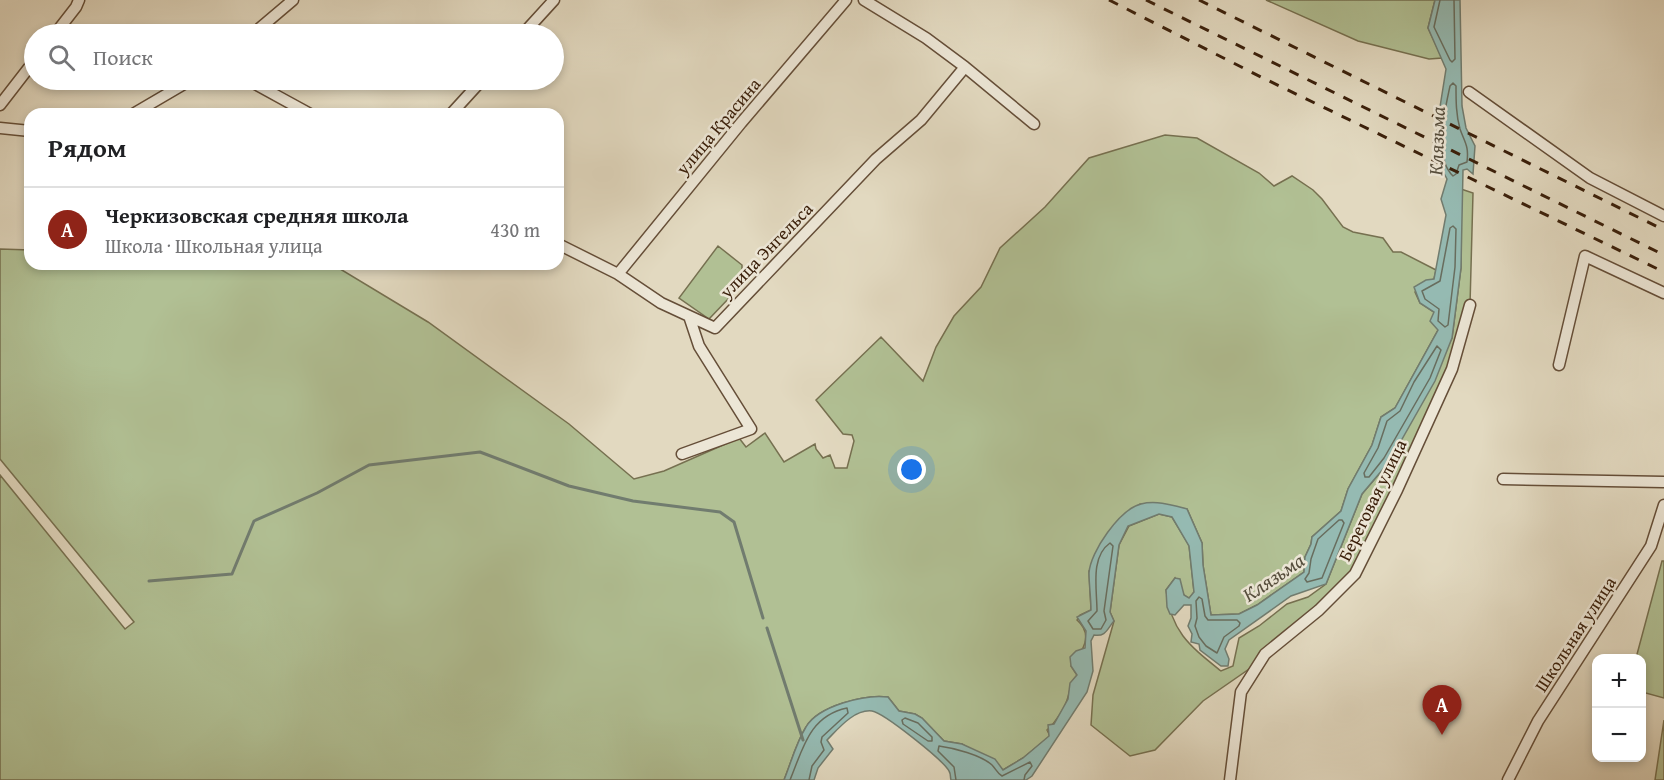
<!DOCTYPE html>
<html lang="ru">
<head>
<meta charset="utf-8">
<style>
	body { margin:0; font-family:"Gentium Book Plus",serif; background:#f6f6f6; color:#202124 }
	.controls { position:absolute; right:18px; bottom:18px; display:grid; overflow:hidden; border-radius:12px; box-shadow:0 3px 9px #0003 }
	.controls button { width:54px; height:54px; display:grid; place-items:center; padding:0; border:0; border-bottom:2px solid #e0e0e0; background:#fff; color:#202124; font:30px sans-serif }
	.you { position:absolute; left:912px; top:470px; width:21px; height:21px; margin:-15px; border:4px solid #fff; border-radius:50%; background:#1a73e8; box-shadow:0 0 0 9px #1a73e833 }
	.badge { display:grid; place-items:center; width:39px; height:39px; border-radius:50%; background:#8f2418; color:#fff; font-size:20px; font-weight:700 }
	.pin { position:absolute; translate:-50% -50px; filter:drop-shadow(0 2px 3px #0008) }
	.pin::after { content:''; position:absolute; top:32px; width:21px; height:18px; background:inherit; clip-path:polygon(0 0,100% 0,50% 100%) }
	.list { margin:0; padding:0; list-style:none }
	h2 { display:flex; justify-content:space-between; align-items:center; height:78px; margin:0; padding:0 24px; font-size:26px }
	h2 small { font-size:20px; font-weight:400; color:#757577 }
	.list li { display:grid; grid-template-columns:39px 1fr auto; gap:18px; align-items:center; box-sizing:border-box; height:84px; padding:0 24px; border-top:2px solid #e0e0e0 }
	.list b { display:block; font-size:22px; white-space:nowrap }
	.list p { margin:0; font-size:20px; white-space:nowrap; color:#757577 }
	.list em { font-size:20px; font-style:normal; color:#757577 }
	.icon { flex:none; width:33px; height:33px; fill:none; stroke:currentColor; stroke-width:2; stroke-linecap:round; stroke-linejoin:round }
	.map { position:relative; flex:none; width:1664px; height:780px; overflow:hidden }
	.search { position:absolute; background:#fff; box-shadow:0 3px 9px #0003; left:24px; top:24px; width:540px; height:66px; display:flex; align-items:center; gap:15px; box-sizing:border-box; padding:0 21px; border-radius:33px; color:#757577; font-size:22px }
	.panel { position:absolute; background:#fff; box-shadow:0 3px 9px #0003; left:24px; top:108px; width:540px; height:162px; border-radius:18px }
	.map>svg:first-child { display:block }
	.green { fill:#b1c094; stroke:#767050; stroke-width:1.5 }
	.water { fill:#95bab2; stroke:#717c6f; stroke-width:1.5 }
	.lines { fill:none; stroke-linecap:round; stroke-linejoin:round }
	.shore { stroke:#686d5e; stroke-width:1.5 }
	.stream { stroke:#717c6f; stroke-width:3 }
	.street-casing { stroke:#654e38; stroke-width:13 }
	.street { stroke:#ece6d6; stroke-width:10 }
	.rail { stroke:#3b200b; stroke-width:3; stroke-dasharray:10 10; stroke-linecap:butt }
	.labels { text-anchor:middle; dominant-baseline:central; stroke-width:5; stroke-linejoin:round; paint-order:stroke }
	.street-label { font-size:18px; fill:#3b200b; stroke:#ece6d6 }
	.water-label { font-size:20px; font-style:italic; fill:#564e3d; stroke:#ece6d6 }
</style>
</head>
<body>
<div class="map">
<svg width="1664" height="780" viewBox="0 0 1664 780">
	<rect width="100%" height="100%" fill="#e2d9c0"/>
	<filter id="stains"><feTurbulence type="fractalNoise" baseFrequency=".00333" numOctaves="4"/><feColorMatrix values="0 0 0 0 .2 0 0 0 0 .09 0 0 0 0 .02 0 0 0 .5 -.17"/></filter>
	<radialGradient id="worn" r=".72"><stop offset=".6" stop-color="#630" stop-opacity="0"/><stop offset="1" stop-color="#630" stop-opacity=".3"/></radialGradient>
	<path class="green" d="M1266 0H1435L1428 28 1442 58 1429 59 1358 41Z
		M1165 135 1197 138 1259 173 1274 186 1292 176 1313 190 1322 199 1343 227 1353 232 1383 238 1393 252H1401L1436 270 1434 279 1420 284 1415 292 1420 303 1434 312 1438 330 1395 408 1381 417 1372 445 1348 489 1341 511 1312 537 1311 544 1305 557 1304 572 1257 605 1239 614 1211 615 1203 565 1202 543 1187 509 1140 504 1089 571 1091 610 1080 615 1077 620C1094 635 1083 651 1071 666L1077 675C1070 683 1071 687 1068 697 1065 708 1056 722 1047 730L1050 736 1023 758 1003 770 962 744 944 741 922 718 915 714 899 711 888 697C865 694 818 706 806 727 796 743 791 763 784 780H0V475L125 629 134 622 0 459V249L30 250V264H332L428 322 569 424 634 479 664 471 739 438 746 447 765 433 784 462 815 444 816 449 823 458 830 455 835 468H847L854 441 852 435 843 434 816 400 881 337 923 381 936 347 954 316 981 287 1000 248 1045 207 1089 158Z
		M1461 189 1473 193 1470 305 1452 369 1355 574 1275 651 1203 701 1155 750 1130 756 1091 725 1093 695 1114 621 1110 612 1119 545 1129 526 1159 514 1172 517 1189 545 1194 592 1189 599 1184 595 1175 578 1166 590C1171 632 1190 646 1221 671L1233 666 1239 638 1259 626 1287 604 1308 597 1326 584 1362 494 1389 462 1452 338 1461 268Z
		M718 246 742 265V269L750 276 709 319 679 298Z
		M1662 561H1664V698L1642 692V658H1636Z
		M1664 720V780H1655Z"/>
	<path class="water" d="M1435 0H1460L1462 106 1466 128 1475 146 1473 174 1467 169 1463 170 1461 268 1452 338 1435 381 1389 462 1362 494 1326 584 1291 596 1229 640 1225 649 1229 659 1228 666H1221L1200 650 1199 644 1191 642 1192 634 1188 626 1191 618V605H1184L1175 615 1170 614 1167 607 1166 590 1175 578 1180 579 1184 595 1189 598 1194 592 1189 546 1172 517 1159 514 1128 526 1119 545 1110 612 1114 621C1107 629 1106 637 1094 635L1091 641 1093 671 1087 692 1032 776 1026 780H951C950 777 951 774 949 771 943 760 884 713 872 711 854 709 838 729 827 740L833 749 818 768 814 780H784C791 763 796 743 806 727 818 706 865 694 888 697L899 711 915 714 922 718 944 741 962 744 995 759 1003 770 1023 758 1049 736 1048 725 1054 724 1068 699 1070 683 1077 675 1071 666 1070 657 1076 651 1085 648 1086 631 1077 617 1091 610C1091 598 1089 585 1089 573 1090 552 1120 509 1141 504 1156 500 1172 505 1187 509L1202 543 1203 565 1211 615 1239 614 1257 605 1304 572 1305 557 1311 544 1312 537 1341 511 1348 489 1372 445 1381 417 1395 408 1438 330 1430 321 1434 312 1420 303 1414 287 1426 280 1434 279 1446 215 1441 199 1447 179 1440 166 1435 150 1440 107 1446 69 1428 28Z"/>
	<g class="lines">
		<path class="shore" d="M1440 0 1434 27 1450 60 1452 62 1455 59 1454 0
			M1453 83 1456 86C1456 101 1456 115 1460 129 1465 143 1469 146 1467 162L1459 165 1456 174 1453 176C1433 157 1445 110 1450 86Z
			M1453 226 1456 229 1455 267 1448 325 1445 327 1438 321 1439 309 1425 299 1422 291 1440 281 1450 228Z
			M1437 346 1441 350 1430 378 1384 458 1369 477H1365L1364 473 1378 448 1387 421 1400 411 1414 382Z
			M1339 520H1342L1344 523 1322 578 1307 582 1305 579 1309 573 1311 559 1318 539Z
			M1110 543 1113 546 1104 611 1106 620 1101 629H1093L1088 621 1097 611C1097 589 1090 557 1110 543Z
			M1199 597 1202 599 1205 616 1208 620H1237L1240 623 1239 626 1224 637 1217 653 1206 646 1199 637 1195 626 1197 618 1196 601Z
			M905 718 918 723 932 737V741H928L903 724 902 720Z
			M790 780C803 749 809 716 847 708L848 713 822 737 821 742 824 750 812 766 809 780
			M956 780 954 767 938 751 939 746C954 748 981 755 992 765 996 769 997 773 1002 776L1030 762 1032 766 1025 775 1024 780"/>
		<path class="stream" d="M149 581 232 574 254 521 317 493 369 465 480 452 569 486 633 501 720 512 734 522 763 618
			M767 628 803 740"/>
		<defs>
			<path id="street" d="M864 0 926 38 965 67 1034 124
				M55 34 76 7 79 0
				M253 34 293 0
				M523 34 554 0
				M248 80 310 114
				M1469 92 1590 178 1664 216
				M0 105 34 61
				M133 114 191 80
				M451 114 482 80
				M0 128 30 131
				M558 244 618 274 661 303 715 328 876 159 921 120 965 67
				M618 274 741 123 846 0
				M1559 365 1585 256 1664 293
				M682 454 751 429 699 346 689 316
				M1503 479 1664 482
				M1230 780 1241 692 1265 654 1319 610 1355 574 1397 490 1452 369 1470 305
				M1508 780 1538 721 1651 546 1664 505"/>
		</defs>
		<use href="#street" class="street-casing"/>
		<use href="#street" class="street"/>
		<path class="rail" d="M1109 0 1263 78 1664 272
			M1146 0 1664 255
			M1199 0 1664 230"/>
	</g>
	<g class="labels">
		<g class="street-label">
			<text transform="translate(718 126) rotate(-50)">улица Красина</text>
			<text transform="translate(766 250) rotate(-46)">улица Энгельса</text>
			<text transform="translate(1372 500) rotate(-64)">Береговая улица</text>
			<text transform="translate(1575 634) rotate(-57)">Школьная улица</text>
		</g>
		<g class="water-label">
			<text transform="translate(1436 141) rotate(-88)">Клязьма</text>
			<text transform="translate(1273 577) rotate(-34)">Клязьма</text>
		</g>
	</g>
	<rect width="100%" height="100%" filter="url(#stains)"/>
	<rect width="100%" height="100%" fill="url(#worn)"/>
</svg>
<div class="controls">
<button>+</button>
<button>−</button>
</div>
<div class="you"></div>
<div class="pin badge" style="left:1442px;top:735px">A</div>
<div class="search"><svg class="icon" aria-label="search" viewBox="0 0 24 24"><circle cx="10" cy="10" r="6"/><path d="M15 15l6 6"/></svg>Поиск</div>
<section class="panel">
<h2>Рядом<small></small></h2>
<ul class="list">
<li><span class="badge">A</span><div><b>Черкизовская средняя школа</b><p>Школа · Школьная улица</p></div><em>430 m</em></li>
</ul>
</section>
</div>
</body>
</html>
